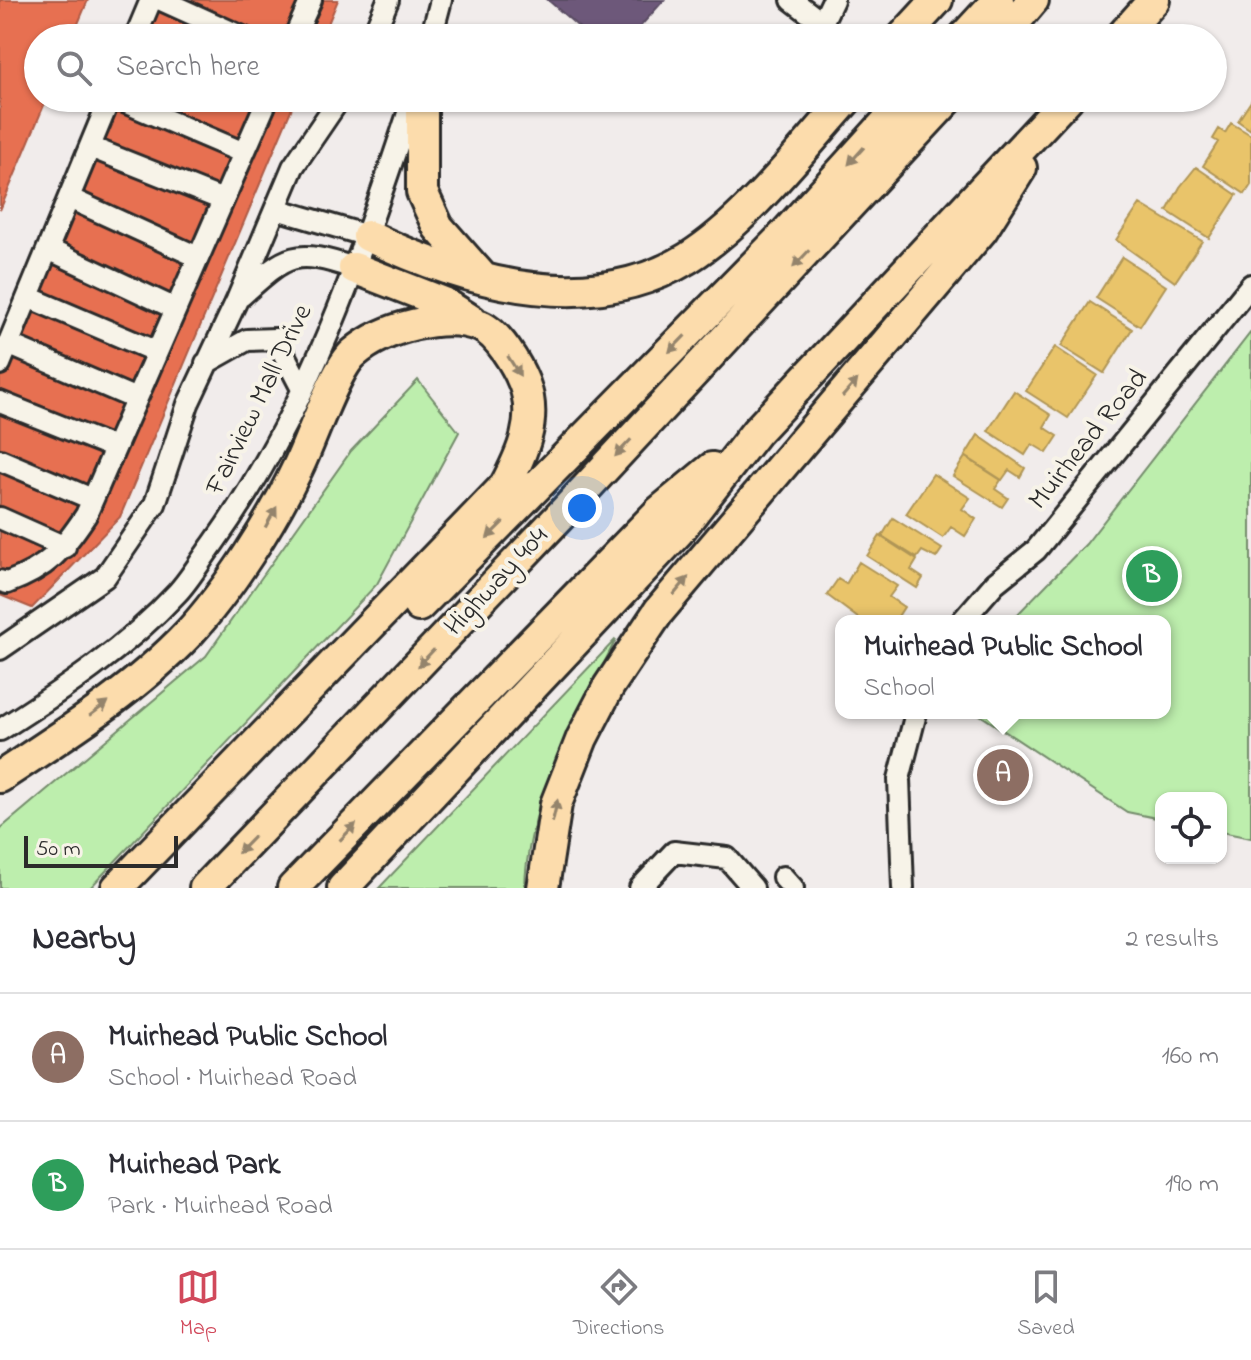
<!DOCTYPE html>
<html lang="en">
<head>
<meta charset="utf-8">
<style>
	body { margin:0; font-family:"Indie Flower",sans-serif; background:#f7f7f7; color:#2b2b33 }
	.controls { position:absolute; right:24px; bottom:24px; display:grid; overflow:hidden; border-radius:16px; box-shadow:0 2px 6px #0004 }
	.controls button { width:72px; height:72px; display:grid; place-items:center; padding:0; border:0; border-bottom:2px solid #e1e1e2; background:#fff; color:#2b2b33; font:40px sans-serif }
	.scale { position:absolute; left:24px; bottom:20px; width:154px; box-sizing:border-box; padding-left:8px; border:4px solid #2b2b2b; border-top:0; font-size:22px; line-height:28px; white-space:nowrap; color:#2b2b2b; -webkit-text-stroke:6px #f7f3e8; paint-order:stroke }
	.you { position:absolute; left:582px; top:508px; width:28px; height:28px; margin:-20px; border:6px solid #fff; border-radius:50%; background:#1a73e8; box-shadow:0 0 0 12px #1a73e833 }
	.badge { display:grid; place-items:center; width:52px; height:52px; border-radius:50%; background:#d1495b; color:#fff; font-size:26px; font-weight:700 }
	.pin { position:absolute; translate:-50% -50%; border:4px solid #fff; box-shadow:0 2px 8px #0006 }
	.popup { position:absolute; left:835px; top:615px; width:336px; height:104px; box-sizing:border-box; display:grid; place-content:center; border-radius:16px; background:#fff; filter:drop-shadow(0 2px 6px #0005); font-size:26px; white-space:nowrap; color:#7c7c81 }
	.popup b { font-size:30px; color:#2b2b33 }
	.popup::after { content:''; position:absolute; left:50%; top:100%; margin-left:-16px; border:16px solid transparent; border-top-color:#fff }
	.list { margin:0; padding:0; list-style:none }
	h2 { display:flex; justify-content:space-between; align-items:center; height:104px; margin:0; padding:0 32px; font-size:34px }
	h2 small { font-size:26px; font-weight:400; color:#7c7c81 }
	.list li { display:grid; grid-template-columns:52px 1fr auto; gap:24px; align-items:center; box-sizing:border-box; height:128px; padding:0 32px; border-top:2px solid #e1e1e2 }
	.list b { display:block; font-size:30px; white-space:nowrap }
	.list p { margin:0; font-size:26px; white-space:nowrap; color:#7c7c81 }
	.list em { font-size:26px; font-style:normal; color:#7c7c81 }
	.icon { flex:none; width:44px; height:44px; fill:none; stroke:currentColor; stroke-width:2; stroke-linecap:round; stroke-linejoin:round }
	.map { position:relative; flex:none; width:1251px; height:888px; overflow:hidden }
	.search { position:absolute; background:#fff; box-shadow:0 2px 6px #0004; left:24px; right:24px; top:24px; height:88px; display:flex; align-items:center; gap:20px; box-sizing:border-box; padding:0 28px; border-radius:44px; color:#7c7c81; font-size:30px }
	.sheet { height:360px; background:#fff }
	nav { display:flex; justify-content:space-around; align-items:center; box-sizing:border-box; height:112px; border-top:2px solid #e1e1e2; background:#fff; font-size:22px; color:#7c7c81 }
	nav a { display:grid; justify-items:center; gap:4px }
	nav .on { color:#d1495b }
	.map>svg:first-child { display:block }
	.green { fill:#bdeead; stroke:#748c6c; stroke-width:2 }
	.homes { fill:#e9c46a; stroke:#b09657; stroke-width:2 }
	.shops { fill:#e76f51; stroke:#af5b46; stroke-width:2 }
	.offices { fill:#6d597a; stroke:#594b62; stroke-width:2 }
	.lines { fill:none; stroke-linecap:round; stroke-linejoin:round }
	.minor-casing { stroke:#2b2b2b; stroke-width:26 }
	.highway-casing { stroke:#2b2b2b; stroke-width:36 }
	.minor { stroke:#f7f3e8; stroke-width:20 }
	.highway { stroke:#fcdcac; stroke-width:30 }
	.oneway { fill:#94846c }
	.labels { text-anchor:middle; dominant-baseline:central; stroke-width:8; stroke-linejoin:round; paint-order:stroke }
	.street-label { font-size:28px; fill:#2b2b2b; stroke:#f7f3e8 }
</style>
</head>
<body>
<div class="map">
<svg width="1251" height="888" viewBox="0 0 1251 888">
	<rect width="100%" height="100%" fill="#f1eceb"/>
	<filter id="ink" filterUnits="userSpaceOnUse"><feTurbulence type="fractalNoise" baseFrequency=".0125" numOctaves="2"/><feDisplacementMap in="SourceGraphic" scale="16" xChannelSelector="R" yChannelSelector="G"/><feConvolveMatrix kernelMatrix="1 2 1 2 8 2 1 2 1" color-interpolation-filters="sRGB"/></filter>
	<g filter="url(#ink)">
		<path class="green" d="M1251 332V838L1221 832V798H1161V819L1127 812 977 713H1165V621H1011L1086 544Z
			M418 380 459 432 377 584 90 888H0V829L206 656 351 451Z
			M616 639C578 717 527 800 525 888H379Z"/>
		<path class="homes" d="M1251 101V130L1238 121Z
			M1231 123 1251 135V185L1245 194 1203 166 1218 142 1213 139 1219 129 1225 133Z
			M1196 167 1237 195 1209 238 1167 211 1180 187Z
			M1140 204 1202 241 1175 282 1116 240Z
			M1122 257 1166 286 1140 326 1096 298Z
			M1090 302 1132 329 1104 373 1061 346Z
			M1055 347 1097 375 1068 418 1026 391Z
			M1014 391 1051 415 1044 427 1058 436 1047 453 1032 444 1025 455 988 431Z
			M978 435 1025 468 1020 477 1009 470 1002 480 965 456Z
			M965 457 1001 480 995 489 1008 498 1002 507 953 476Z
			M933 474 970 498 962 509 976 519 965 536 951 527 943 538 906 514Z
			M893 518 942 549 936 558 922 551 917 558 882 536Z
			M880 536 917 560 911 570 923 578 917 588 867 556Z
			M859 562 897 586 889 597 904 607 895 621H862L827 595 838 579 846 584Z"/>
		<path class="shops" d="M0 0H88L72 38H38V98H47L0 210Z
			M142 0H338L322 38H128Z
			M105 98H296L120 517 32 608 0 595V378Z"/>
		<path class="offices" d="M548 0H664L630 38H591Z"/>
		<g class="lines">
			<defs>
				<path id="minor" d="M161 0 245 38
					M792 0 822 23 833 0
					M135 38 151 0
					M294 38 311 0
					M372 38 388 0
					M431 38 441 0
					M115 98 244 153
					M90 147 223 200
					M69 198 198 257
					M276 209 368 236
					M48 249 176 309
					M241 296C288 254 293 248 354 268
					M28 297 157 352
					M8 344 136 399
					M206 363 247 340 276 339 302 389
					M0 364 110 98
					M0 402 115 448
					M0 460 92 499
					M0 518 65 547
					M0 581 7 583C48 568 62 551 86 515L268 98
					M962 621 995 583 1036 550 1251 285
					M0 649 105 577 155 504 188 404 237 300 293 167 340 98
					M0 730C63 690 126 648 177 593 190 579 201 560 213 544 308 412 363 252 413 98
					M783 877 793 888
					M640 888 674 852 727 858 753 888
					M903 888 899 779 916 713"/>
				<path id="highway" d="M902 38 937 0
					M963 38 998 0
					M1001 38 1033 0
					M1120 38 1154 0
					M422 98V192L438 227 483 278
					M368 236C464 282 589 319 688 258 746 222 802 149 848 98
					M354 268 444 303 472 321
					M419 606 782 237 908 98
					M0 777C65 734 134 691 188 634 228 591 273 520 298 467 311 441 335 369 354 353 383 328 444 311 480 326 498 333 517 365 524 383 538 420 522 454 505 486L117 888
					M205 888 561 515 949 98
					M293 888 660 511 712 468
					M343 888 678 532 756 432 1068 98
					M543 888 556 804 582 738 609 686 659 611 982 230 1021 168"/>
			</defs>
			<use href="#minor" class="minor-casing"/>
			<use href="#highway" class="highway-casing"/>
			<use href="#minor" class="minor"/>
			<use href="#highway" class="highway"/>
		</g>
		<defs><path id="oneway-solid" d="M-6-.8H1V-3.2L6.5 0L1 3.2V.8H-6Z" transform="scale(2)"/></defs>
		<g class="oneway">
			<use href="#oneway-solid" transform="translate(856 156) rotate(132)"/>
			<use href="#oneway-solid" transform="translate(801 259) rotate(133)"/>
			<use href="#oneway-solid" transform="translate(677 344) rotate(134)"/>
			<use href="#oneway-solid" transform="translate(514 366) rotate(58)"/>
			<use href="#oneway-solid" transform="translate(850 388) rotate(-49)"/>
			<use href="#oneway-solid" transform="translate(623 448) rotate(133)"/>
			<use href="#oneway-solid" transform="translate(271 517) rotate(-61)"/>
			<use href="#oneway-solid" transform="translate(495 530) rotate(135)"/>
			<use href="#oneway-solid" transform="translate(681 586) rotate(-50)"/>
			<use href="#oneway-solid" transform="translate(426 658) rotate(133)"/>
			<use href="#oneway-solid" transform="translate(99 709) rotate(-36)"/>
			<use href="#oneway-solid" transform="translate(555 811) rotate(-77)"/>
			<use href="#oneway-solid" transform="translate(348 832) rotate(-46)"/>
			<use href="#oneway-solid" transform="translate(246 845) rotate(134)"/>
		</g>
	</g>
	<g class="labels">
		<g class="street-label">
			<text transform="translate(260 400) rotate(-64)">Fairview Mall Drive</text>
			<text transform="translate(1089 440) rotate(-51)">Muirhead Road</text>
			<text transform="translate(497 582) rotate(-47)">Highway 404</text>
		</g>
	</g>
</svg>
<div class="controls">
<button><svg class="icon" aria-label="locate" viewBox="0 0 24 24"><circle cx="12" cy="12" r="6"/><path d="M12 2v4M12 18v4M2 12h4M18 12h4"/></svg></button>
</div>
<div class="scale">50 m</div>
<div class="you"></div>
<div class="pin badge" style="left:1003px;top:775px;background:#8d6e63">A</div>
<div class="popup"><b>Muirhead Public School</b>School</div>
<div class="pin badge" style="left:1152px;top:576px;background:#2e9e5b">B</div>
<div class="search"><svg class="icon" aria-label="search" viewBox="0 0 24 24"><circle cx="10" cy="10" r="6"/><path d="M15 15l6 6"/></svg>Search here</div>
</div>
<section class="sheet">
<h2>Nearby<small>2 results</small></h2>
<ul class="list">
<li><span class="badge" style="background:#8d6e63">A</span><div><b>Muirhead Public School</b><p>School · Muirhead Road</p></div><em>160 m</em></li>
<li><span class="badge" style="background:#2e9e5b">B</span><div><b>Muirhead Park</b><p>Park · Muirhead Road</p></div><em>190 m</em></li>
</ul>
</section>
<nav>
<a class="on"><svg class="icon" aria-label="map" viewBox="0 0 24 24"><path d="M3 6l6-2 6 2 6-2v14l-6 2-6-2-6 2zM9 4v14M15 6v14"/></svg>Map</a>
<a><svg class="icon" aria-label="directions" viewBox="0 0 24 24"><path d="M12 3l9 9-9 9-9-9zM9 14v-3h6M13 9l2 2-2 2"/></svg>Directions</a>
<a><svg class="icon" aria-label="saved" viewBox="0 0 24 24"><path d="M7 4h10v16l-5-4-5 4z"/></svg>Saved</a>
</nav>
</body>
</html>
